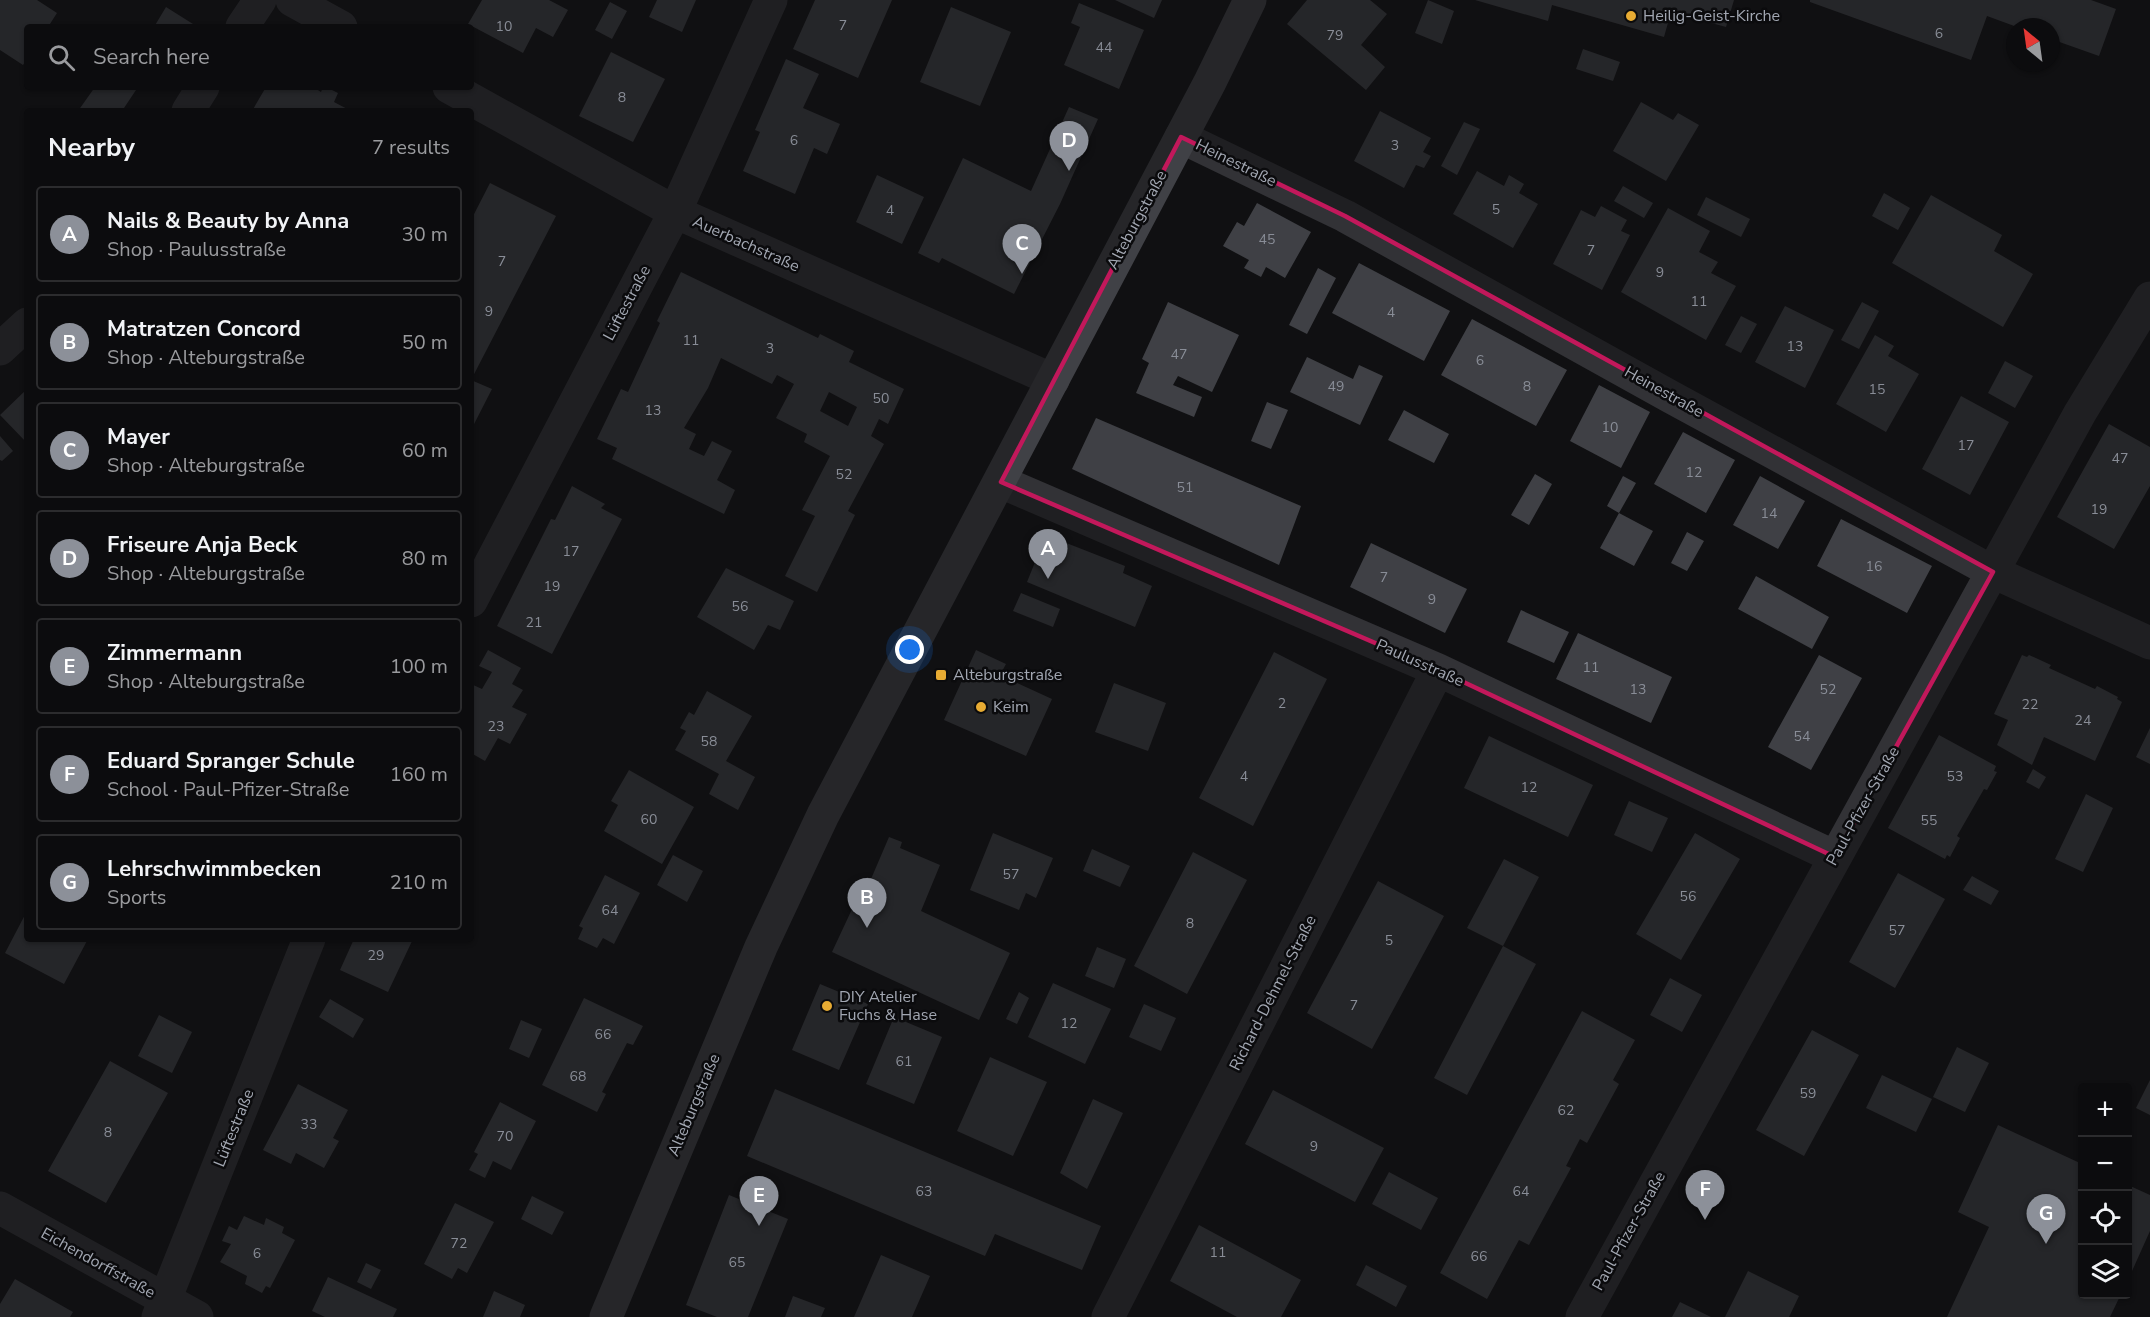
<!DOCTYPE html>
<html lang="en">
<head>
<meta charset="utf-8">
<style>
	body { margin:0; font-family:"Nunito Sans",sans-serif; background:#1a1a1c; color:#f1f3f6 }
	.controls { position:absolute; right:18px; bottom:18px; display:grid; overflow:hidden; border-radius:6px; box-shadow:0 2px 4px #0004 }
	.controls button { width:54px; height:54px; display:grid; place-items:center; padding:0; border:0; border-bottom:2px solid #2c2c2e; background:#0c0c0e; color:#f1f3f6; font:30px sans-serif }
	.compass { position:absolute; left:2006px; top:18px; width:54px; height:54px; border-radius:50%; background:#0c0c0e; box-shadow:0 2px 4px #0004; rotate:331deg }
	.you { position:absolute; left:910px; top:650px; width:21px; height:21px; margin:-15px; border:4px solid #fff; border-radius:50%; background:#1a73e8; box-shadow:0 0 0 9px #1a73e833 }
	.badge { display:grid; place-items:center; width:39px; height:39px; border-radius:50%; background:#8c9099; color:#fff; font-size:20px; font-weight:700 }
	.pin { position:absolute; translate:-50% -50px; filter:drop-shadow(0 2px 3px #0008) }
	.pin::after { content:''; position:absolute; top:32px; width:21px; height:18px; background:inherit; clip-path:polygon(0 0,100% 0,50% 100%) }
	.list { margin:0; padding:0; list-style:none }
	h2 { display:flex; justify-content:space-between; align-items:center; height:78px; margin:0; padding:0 24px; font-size:26px }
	h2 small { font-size:20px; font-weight:400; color:#9a9b9e }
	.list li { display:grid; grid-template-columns:39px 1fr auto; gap:18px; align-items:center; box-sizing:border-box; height:96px; margin:0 12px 12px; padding:0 12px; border:2px solid #2c2c2e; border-radius:6px }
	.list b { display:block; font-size:22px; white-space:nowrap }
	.list p { margin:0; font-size:20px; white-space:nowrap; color:#9a9b9e }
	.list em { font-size:20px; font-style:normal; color:#9a9b9e }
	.icon { flex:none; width:33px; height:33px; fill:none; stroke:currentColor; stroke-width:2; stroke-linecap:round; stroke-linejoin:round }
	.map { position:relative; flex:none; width:2150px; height:1317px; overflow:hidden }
	.search { position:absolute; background:#0c0c0e; box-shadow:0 2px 4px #0004; left:24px; top:24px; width:450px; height:66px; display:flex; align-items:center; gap:15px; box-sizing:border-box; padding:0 21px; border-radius:6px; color:#9a9b9e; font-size:22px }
	.panel { position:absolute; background:#0c0c0e; box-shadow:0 2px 4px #0004; left:24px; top:108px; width:450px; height:834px; border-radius:6px }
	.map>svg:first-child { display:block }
	.building { fill:#3f4045; fill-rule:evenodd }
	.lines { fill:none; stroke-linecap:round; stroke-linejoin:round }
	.street { stroke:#323236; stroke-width:33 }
	.secondary { stroke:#404146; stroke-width:33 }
	.marked { fill:none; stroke:#c2185b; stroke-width:4.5; stroke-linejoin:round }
	.poi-dot { fill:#e7ab33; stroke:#0b0b0d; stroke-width:2 }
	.labels { text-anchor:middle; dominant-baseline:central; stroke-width:5; stroke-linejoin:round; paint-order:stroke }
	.number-label { font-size:14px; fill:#898d97 }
	.poi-label { font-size:16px; fill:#a2a7b2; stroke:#0b0b0d; text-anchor:start }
	.street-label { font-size:16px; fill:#a2a7b2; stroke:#0b0b0d }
</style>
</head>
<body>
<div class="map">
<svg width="2150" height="1317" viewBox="0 0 2150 1317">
	<rect width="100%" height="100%" fill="#101012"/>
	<path class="building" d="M0 0H37L57 13 48 27H27V59L23 65 0 50Z
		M482 0H549L568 10 553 37 536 28 523 53 468 24Z
		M657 0H696L682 32 649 17Z
		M815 0H892L858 78 793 49Z
		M1115 0H1162L1154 18Z
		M1307 0H1370L1387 14 1361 45 1385 67 1366 90 1287 24Z
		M1428 0 1454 11 1442 44 1415 33Z
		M1475 0H1734L1726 27 1671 12 1664 37 1552 5 1548 21Z
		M1810 0H2091L2116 9 2099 56 2051 39V27H2017L1987 16 1971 60 1810 2Z
		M610 2 627 11 612 39 595 30Z
		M1079 3 1144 30 1119 89 1064 65 1080 27 1071 23Z
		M166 7 193 24 191 27H154Z
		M951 7 1011 32 980 106 920 82Z
		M1583 49 1620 62 1613 81 1576 69Z
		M611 52 665 79 633 142 579 116Z
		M786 59 819 74 803 108 840 124 827 154 814 148 795 194 743 171 760 132 755 130Z
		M95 87H138L122 111H78Z
		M266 87H313L321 92 323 87H326L338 93 334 102 351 111H252Z
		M1641 102 1673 120 1678 113 1699 125 1666 181 1613 151Z
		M1069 107 1098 119 1060 204 1014 294 942 258 939 263 918 253 963 158 1031 191Z
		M1380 111 1431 138 1423 152 1431 156 1424 168 1416 165 1404 188 1354 161Z
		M1464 122 1480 129 1457 175 1441 166Z
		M1477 171 1504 186 1509 175 1524 184 1519 193 1538 204 1513 248 1453 214Z
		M877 175 924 197 902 244 856 222Z
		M490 183 556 216 471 380 492 389 471 430V220Z
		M1623 186 1653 203 1644 218 1614 201Z
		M1884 193 1910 208 1898 230 1872 216Z
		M1931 195 2002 235 1994 251 2033 274 2003 327 1892 263Z
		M1706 197 1750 219 1741 237 1697 215Z
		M1257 203 1311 232 1285 278 1266 267 1261 277 1244 268 1249 260 1223 246 1237 222 1244 226Z
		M1601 206 1627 220 1621 231 1630 235 1602 290 1553 264 1581 210 1595 217Z
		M1668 208 1710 231 1699 252 1718 262 1711 273 1736 286 1706 340 1621 292Z
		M1359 263 1450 311 1424 361 1332 313Z
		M1318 268 1336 278 1307 334 1289 325Z
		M681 272 818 338 820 334 854 351 849 362 904 389 888 424 879 419 871 436 884 444 848 511 855 515 817 592 785 576 815 516 802 510 830 456 804 442 807 434 776 418 794 384 777 375 772 384 721 358 708 388 684 428 696 434 689 449 704 456 712 441 732 451 717 480 735 490 724 514 612 459 617 448 597 439 621 389 628 392 660 323 657 321ZM829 392 857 407 848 426 820 411Z
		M1168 302 1239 335 1212 392 1178 376 1173 385 1202 397 1194 417 1136 393 1149 363 1142 359Z
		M1862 302 1879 311 1859 349 1841 340Z
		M1785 306 1834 330 1805 388 1755 362Z
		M1741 316 1757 324 1741 353 1725 345Z
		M1472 319 1567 370 1536 426 1441 375Z
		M1875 335 1894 346 1888 356 1919 374 1886 432 1836 404Z
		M1307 357 1353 379 1359 365 1383 376 1360 425 1290 392Z
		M2005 361 2033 376 2015 408 1988 393Z
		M1599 385 1650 412 1621 468 1570 441Z
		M27 389V443L0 415Z
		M1961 396 2009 422 1970 495 1922 469Z
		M1267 402 1288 410 1271 449 1251 441Z
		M1404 410 1449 434 1434 463 1388 440Z
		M1096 418 1301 506 1279 565 1072 469Z
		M2109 424 2150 447V486L2114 549 2057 517Z
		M1683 432 1735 460 1706 513 1654 484Z
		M0 436 13 451 2 461 0 460Z
		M1535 474 1552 484 1529 525 1511 515Z
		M1623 476 1636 483 1619 513 1653 531 1634 566 1600 548 1619 513 1607 506Z
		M1760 476 1805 501 1778 549 1733 525Z
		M572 486 605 504 601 508 622 519 552 654 497 626 551 519 555 520Z
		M1841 519 1932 566 1907 613 1817 566Z
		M1687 532 1704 541 1687 571 1671 563Z
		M1046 535 1125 566 1123 573 1152 586 1135 627 1027 582Z
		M1371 543 1467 589 1445 633 1350 587Z
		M726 568 794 601 780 630 768 625 754 650 697 617Z
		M1756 576 1829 617 1812 649 1738 609Z
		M1021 593 1060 609 1053 627 1013 611Z
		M1521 610 1569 632 1554 663 1507 642Z
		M1578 633 1672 677 1651 723 1556 679Z
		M488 650 521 668 512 684 523 690 512 707 527 714 510 744 498 738 485 761 471 753V684L482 689 492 672 479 666Z
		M976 650 1006 664 1000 675 1052 699 1026 756 944 720Z
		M1274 652 1327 679 1253 826 1199 798Z
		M1819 655 1862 678 1811 770 1768 747Z
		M2022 655 2027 657 2029 655 2051 665 2049 668 2095 689 2097 686 2118 697 2117 699 2122 702 2095 761 2044 737 2032 765 1997 745 2008 720 1994 714Z
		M1114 683 1166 703 1148 751 1095 732Z
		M707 691 752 716 726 761 755 777 738 810 709 794 719 774 675 750 686 731 680 728 689 712 694 715Z
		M2150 728V764L2136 757Z
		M1939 735 1996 766 1994 771 1997 772 1987 790 1984 789 1957 836 1960 838 1950 857 1947 855 1945 859 1888 828Z
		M1489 736 1593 785 1568 837 1464 788Z
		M2033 769 2046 777 2039 789 2026 782Z
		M629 770 694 807 662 864 604 831 618 805 611 801Z
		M2086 794 2113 808 2083 872 2055 859Z
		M1629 801 1668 818 1652 852 1614 835Z
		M993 833 1053 858 1036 898 1026 893 1019 910 970 890Z
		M1695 833 1740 859 1681 960 1636 934Z
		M889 837 902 842 900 848 940 865 921 911 1010 953 979 1020 832 952 867 877 871 879Z
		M1092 849 1130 866 1120 887 1083 871Z
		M1193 852 1247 880 1187 994 1134 966Z
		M673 855 703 871 687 902 657 885Z
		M1504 859 1539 877 1503 946 1467 928Z
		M1898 873 1945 899 1895 988 1849 962Z
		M605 875 640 893 614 944 603 938 597 948 578 939 583 928 579 926Z
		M1972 876 1999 891 1991 905 1963 890Z
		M1378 881 1444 916 1372 1049 1307 1013Z
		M27 911V939H88L64 984 5 953Z
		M354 939H413L388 992 340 970Z
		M1503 946 1536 964 1467 1095 1434 1078Z
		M1097 947 1126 959 1114 988 1085 976Z
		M1670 978 1702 995 1682 1032 1650 1015Z
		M1053 983 1111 1009 1085 1064 1028 1037Z
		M820 984 868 1004 839 1070 792 1050Z
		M1019 992 1029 998 1017 1024 1006 1019Z
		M584 998 643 1026 633 1045 627 1043 602 1092 606 1094 597 1112 542 1085Z
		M330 999 364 1019 353 1038 319 1017Z
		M1144 1004 1176 1018 1161 1051 1129 1037Z
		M1582 1011 1635 1040 1613 1080 1619 1084 1587 1143 1580 1139 1566 1166 1571 1168 1529 1245 1519 1240 1487 1299 1440 1273Z
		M159 1015 192 1032 172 1073 138 1056Z
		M894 1017 942 1037 914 1104 866 1084Z
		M521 1020 542 1029 529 1058 509 1049Z
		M1812 1030 1859 1055 1804 1156 1756 1130Z
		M1957 1047 1989 1063 1965 1112 1933 1097Z
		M990 1057 1047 1082 1013 1156 957 1131Z
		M110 1061 168 1093 106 1203 48 1171Z
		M1882 1075 1932 1099 1916 1132 1866 1108Z
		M2150 1080V1115L2136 1108Z
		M298 1084 348 1110 333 1138 339 1141 324 1168 296 1153 291 1164 263 1150Z
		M775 1089 1101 1226 1082 1270 995 1234 985 1256 747 1156Z
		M1273 1090 1384 1148 1355 1202 1245 1144Z
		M1093 1099 1123 1113 1087 1189 1060 1173Z
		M500 1102 536 1121 511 1170 493 1161 485 1178 469 1170 478 1154 474 1152Z
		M1998 1125 2082 1164V1294H2121L2110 1317H1947L1989 1227 1958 1212Z
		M1389 1172 1438 1198 1421 1230 1372 1204Z
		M2128 1185 2150 1195V1231L2128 1280Z
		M729 1195 788 1219 748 1317H717L686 1305Z
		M532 1196 564 1212 552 1235 521 1219Z
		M455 1203 494 1222 467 1273 458 1268 452 1279 424 1264Z
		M244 1216 264 1225 266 1218 284 1227 282 1233 295 1240 270 1288 266 1286 262 1293 245 1284 247 1276 220 1262 231 1244 222 1241 229 1226 237 1230Z
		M1199 1225 1301 1280 1281 1317H1237L1170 1281Z
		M881 1255 930 1276 912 1317H854Z
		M366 1263 381 1270 371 1289 357 1282Z
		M1366 1265 1407 1286 1396 1307 1356 1285Z
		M1748 1271 1799 1296 1789 1317H1725Z
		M328 1277 397 1309 393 1317H325L312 1311Z
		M15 1279 73 1312 70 1317H0V1304Z
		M494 1291 525 1305 520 1317H483Z
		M793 1296 825 1308 821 1317H785Z
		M1680 1302 1711 1317H1672Z"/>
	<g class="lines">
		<path class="street" d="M292 0 341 27
			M242 27 260 0
			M449 87 675 212 1053 380
			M188 111 203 87
			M1181 137 1345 216 1671 397 1993 572 2150 643
			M0 349 27 324
			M1001 482 1438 670 1835 857
			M471 601 675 212 771 0
			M0 1208 197 1317
			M158 1317 309 939
			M1108 1317 1438 670
			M1582 1317 2080 413 2150 298"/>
		<path class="secondary" d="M606 1317 761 947 823 815 1210 82 1250 0"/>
	</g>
	<path d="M0 0H2150V1317H0ZM1181 137 1345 216 1993 572 1835 857 1438 670 1001 482Z" fill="#101012" fill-opacity=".55" fill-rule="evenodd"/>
	<path class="marked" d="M1181 137 1345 216 1993 572 1835 857 1438 670 1001 482Z"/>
	<g class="poi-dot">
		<circle cx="1631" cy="16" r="6"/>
		<rect x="935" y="669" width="12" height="12" rx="3"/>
		<circle cx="981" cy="707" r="6"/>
		<circle cx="827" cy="1006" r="6"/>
	</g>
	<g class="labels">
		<g class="number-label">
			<text x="843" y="25">7</text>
			<text x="504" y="26">10</text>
			<text x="1939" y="33">6</text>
			<text x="1335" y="35">79</text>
			<text x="1104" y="47">44</text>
			<text x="622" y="97">8</text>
			<text x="794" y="140">6</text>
			<text x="1395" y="145">3</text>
			<text x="1496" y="209">5</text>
			<text x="890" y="210">4</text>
			<text x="1267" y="239">45</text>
			<text x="1591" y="250">7</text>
			<text x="502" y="261">7</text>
			<text x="1660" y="272">9</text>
			<text x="1699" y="301">11</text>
			<text x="489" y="311">9</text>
			<text x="1391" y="312">4</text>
			<text x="691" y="340">11</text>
			<text x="1795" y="346">13</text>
			<text x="770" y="348">3</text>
			<text x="1179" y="354">47</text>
			<text x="1480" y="360">6</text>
			<text x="1336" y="386">49</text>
			<text x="1527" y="386">8</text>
			<text x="1877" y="389">15</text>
			<text x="881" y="398">50</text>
			<text x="653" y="410">13</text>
			<text x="1610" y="427">10</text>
			<text x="1966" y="445">17</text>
			<text x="2120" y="458">47</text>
			<text x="1694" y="472">12</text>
			<text x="844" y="474">52</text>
			<text x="1185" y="487">51</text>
			<text x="2099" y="509">19</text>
			<text x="1769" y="513">14</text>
			<text x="571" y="551">17</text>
			<text x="1874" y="566">16</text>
			<text x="1384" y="577">7</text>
			<text x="552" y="586">19</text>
			<text x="1432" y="599">9</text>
			<text x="740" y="606">56</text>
			<text x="534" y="622">21</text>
			<text x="1591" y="667">11</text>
			<text x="1638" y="689">13</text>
			<text x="1828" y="689">52</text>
			<text x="1282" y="703">2</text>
			<text x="2030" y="704">22</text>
			<text x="2083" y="720">24</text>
			<text x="496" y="726">23</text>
			<text x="1802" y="736">54</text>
			<text x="709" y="741">58</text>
			<text x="1244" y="776">4</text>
			<text x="1955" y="776">53</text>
			<text x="1529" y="787">12</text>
			<text x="649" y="819">60</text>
			<text x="1929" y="820">55</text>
			<text x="1011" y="874">57</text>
			<text x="1688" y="896">56</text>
			<text x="610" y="910">64</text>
			<text x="1190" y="923">8</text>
			<text x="1897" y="930">57</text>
			<text x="1389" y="940">5</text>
			<text x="376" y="955">29</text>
			<text x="1354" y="1005">7</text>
			<text x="1069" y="1023">12</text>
			<text x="603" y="1034">66</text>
			<text x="904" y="1061">61</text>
			<text x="578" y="1076">68</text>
			<text x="1808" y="1093">59</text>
			<text x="1566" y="1110">62</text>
			<text x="309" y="1124">33</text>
			<text x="108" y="1132">8</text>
			<text x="505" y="1136">70</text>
			<text x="1314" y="1146">9</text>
			<text x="924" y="1191">63</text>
			<text x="1521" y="1191">64</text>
			<text x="459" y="1243">72</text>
			<text x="1218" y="1252">11</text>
			<text x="257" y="1253">6</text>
			<text x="1479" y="1256">66</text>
			<text x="737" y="1262">65</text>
		</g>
		<g class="poi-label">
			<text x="1643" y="16">Heilig-Geist-Kirche</text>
			<text x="953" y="675">Alteburgstraße</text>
			<text x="993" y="707">Keim</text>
			<text x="839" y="997">DIY Atelier<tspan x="839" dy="18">Fuchs &amp; Hase</tspan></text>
		</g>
		<g class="street-label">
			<text transform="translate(1236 163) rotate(26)">Heinestraße</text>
			<text transform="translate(1137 220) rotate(-62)">Alteburgstraße</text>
			<text transform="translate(746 244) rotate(24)">Auerbachstraße</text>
			<text transform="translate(627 303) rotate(-62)">Lüftestraße</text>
			<text transform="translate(1664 392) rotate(29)">Heinestraße</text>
			<text transform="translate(1420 663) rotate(24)">Paulusstraße</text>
			<text transform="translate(1863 806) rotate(-61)">Paul-Pfizer-Straße</text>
			<text transform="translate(1273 993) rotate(-63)">Richard-Dehmel-Straße</text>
			<text transform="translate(694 1105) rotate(-67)">Alteburgstraße</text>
			<text transform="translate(234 1128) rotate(-68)">Lüftestraße</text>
			<text transform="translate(1629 1231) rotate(-61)">Paul-Pfizer-Straße</text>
			<text transform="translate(98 1263) rotate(29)">Eichendorffstraße</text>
		</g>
	</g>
</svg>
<div class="controls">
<button>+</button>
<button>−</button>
<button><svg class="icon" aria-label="locate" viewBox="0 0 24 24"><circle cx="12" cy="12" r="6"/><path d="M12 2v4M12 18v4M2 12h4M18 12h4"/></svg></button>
<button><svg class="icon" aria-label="layers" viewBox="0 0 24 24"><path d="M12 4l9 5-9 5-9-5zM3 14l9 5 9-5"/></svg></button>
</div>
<svg class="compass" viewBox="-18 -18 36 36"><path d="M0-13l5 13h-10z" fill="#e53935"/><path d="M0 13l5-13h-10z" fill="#9a9b9e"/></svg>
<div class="you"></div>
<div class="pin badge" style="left:1048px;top:579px">A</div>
<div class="pin badge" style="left:867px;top:928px">B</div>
<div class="pin badge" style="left:1022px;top:274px">C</div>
<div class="pin badge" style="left:1069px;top:171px">D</div>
<div class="pin badge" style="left:759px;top:1226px">E</div>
<div class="pin badge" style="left:1705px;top:1220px">F</div>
<div class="pin badge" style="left:2046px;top:1244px">G</div>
<div class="search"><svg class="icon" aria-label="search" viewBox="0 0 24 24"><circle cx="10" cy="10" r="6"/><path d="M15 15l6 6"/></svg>Search here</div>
<section class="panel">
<h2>Nearby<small>7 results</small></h2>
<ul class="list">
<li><span class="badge">A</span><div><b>Nails &amp; Beauty by Anna</b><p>Shop · Paulusstraße</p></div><em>30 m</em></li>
<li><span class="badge">B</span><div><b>Matratzen Concord</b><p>Shop · Alteburgstraße</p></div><em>50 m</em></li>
<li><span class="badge">C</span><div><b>Mayer</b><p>Shop · Alteburgstraße</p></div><em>60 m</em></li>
<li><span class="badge">D</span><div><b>Friseure Anja Beck</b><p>Shop · Alteburgstraße</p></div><em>80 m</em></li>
<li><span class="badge">E</span><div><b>Zimmermann</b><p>Shop · Alteburgstraße</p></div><em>100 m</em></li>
<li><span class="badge">F</span><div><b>Eduard Spranger Schule</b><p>School · Paul-Pfizer-Straße</p></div><em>160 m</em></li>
<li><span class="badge">G</span><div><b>Lehrschwimmbecken</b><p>Sports</p></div><em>210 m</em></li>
</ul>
</section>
</div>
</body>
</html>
